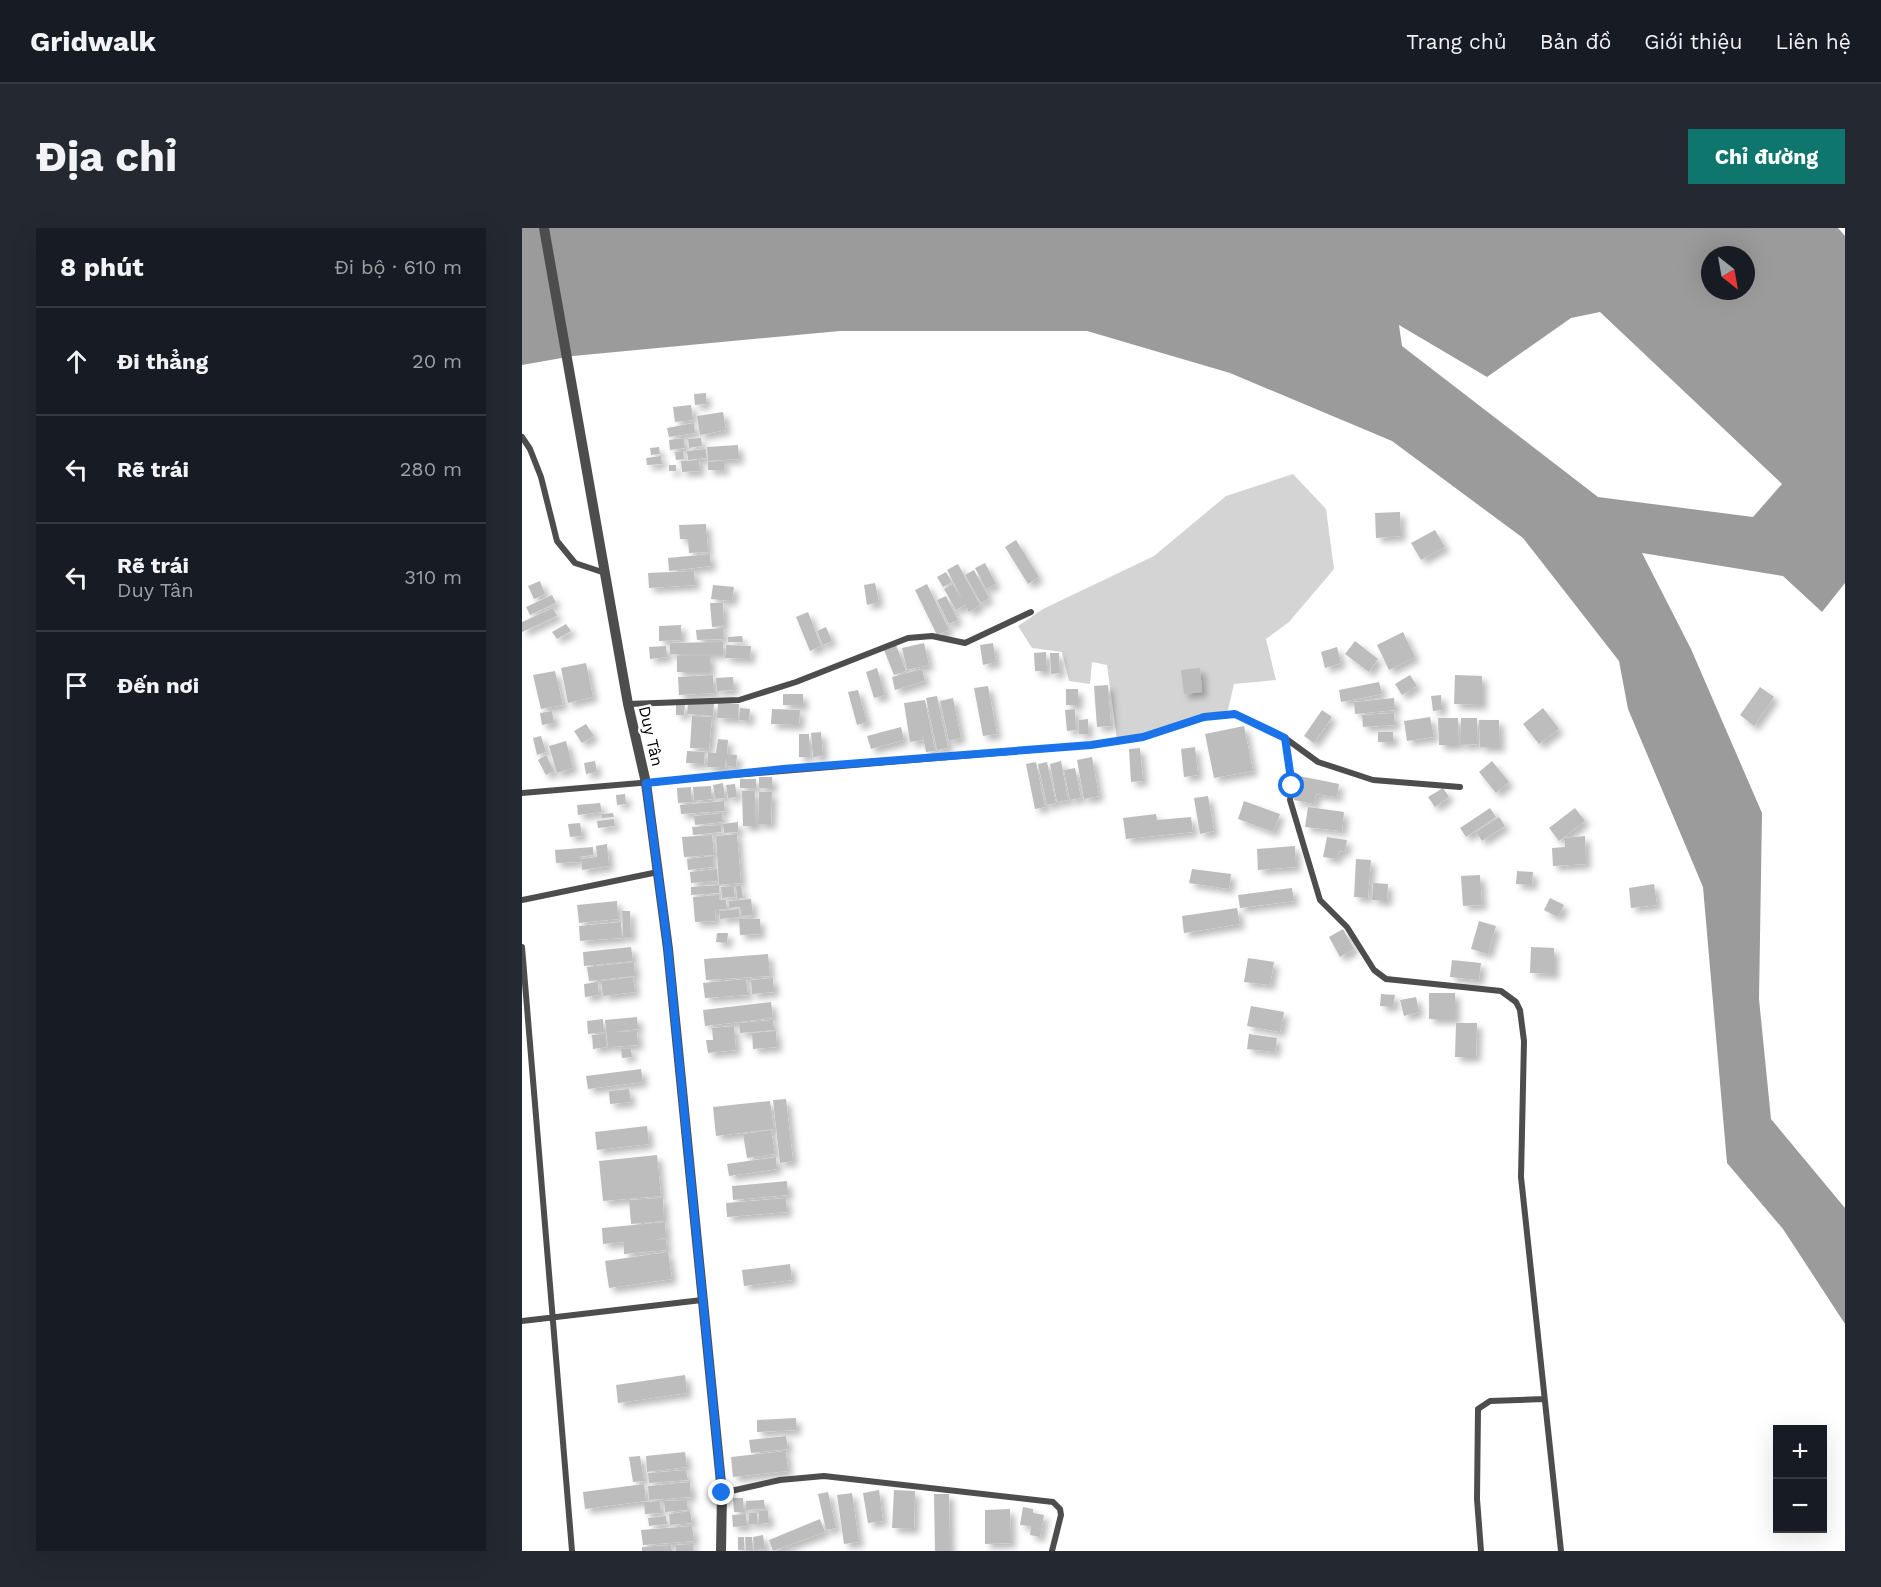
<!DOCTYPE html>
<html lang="vi">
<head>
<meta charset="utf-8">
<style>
	body { margin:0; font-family:"Work Sans",sans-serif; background:#242831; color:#f1f3f6 }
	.controls { position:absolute; right:18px; bottom:18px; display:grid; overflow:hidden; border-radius:0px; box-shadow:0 6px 24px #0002 }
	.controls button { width:54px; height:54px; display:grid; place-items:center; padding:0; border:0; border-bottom:2px solid #363941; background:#171b24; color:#f1f3f6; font:30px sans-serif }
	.compass { position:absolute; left:1179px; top:18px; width:54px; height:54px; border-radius:50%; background:#171b24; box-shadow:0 6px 24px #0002; rotate:149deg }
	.stop { position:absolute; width:18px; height:18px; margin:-14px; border:4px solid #1a73e8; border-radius:50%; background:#fff }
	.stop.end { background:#1a73e8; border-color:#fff; box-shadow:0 2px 6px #0008 }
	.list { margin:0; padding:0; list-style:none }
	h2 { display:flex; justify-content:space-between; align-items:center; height:78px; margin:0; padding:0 24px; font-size:26px }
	h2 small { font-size:20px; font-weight:400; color:#9ea1a6 }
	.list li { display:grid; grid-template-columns:39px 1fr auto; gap:18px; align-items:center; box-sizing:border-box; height:108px; padding:0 24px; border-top:2px solid #363941 }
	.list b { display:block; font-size:22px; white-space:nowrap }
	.list p { margin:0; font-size:20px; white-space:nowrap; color:#9ea1a6 }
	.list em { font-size:20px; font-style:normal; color:#9ea1a6 }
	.icon { flex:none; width:33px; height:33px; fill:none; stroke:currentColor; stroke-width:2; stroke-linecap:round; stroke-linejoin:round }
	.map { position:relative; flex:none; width:1323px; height:1323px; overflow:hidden; border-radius:0px }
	header { display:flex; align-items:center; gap:36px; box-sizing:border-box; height:84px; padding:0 30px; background:#171b24; border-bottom:2px solid #363941 }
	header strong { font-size:28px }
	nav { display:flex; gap:33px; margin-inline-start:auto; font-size:21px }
	.intro { display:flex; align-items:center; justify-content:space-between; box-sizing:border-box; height:144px; padding:0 36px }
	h1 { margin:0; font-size:42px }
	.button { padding:15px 27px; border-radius:0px; background:#0f766e; color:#fff; font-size:21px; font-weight:700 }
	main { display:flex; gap:36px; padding:0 36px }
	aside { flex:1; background:#171b24; border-radius:0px; box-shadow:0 6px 24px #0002 }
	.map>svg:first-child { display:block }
	.green { fill:#d4d4d4 }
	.water { fill:#9b9b9b; fill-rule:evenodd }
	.building { fill:#bdbdbd; filter:url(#shadow) }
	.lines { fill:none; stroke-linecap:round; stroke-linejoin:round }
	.minor { stroke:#4d4d4d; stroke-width:6 }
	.tertiary { stroke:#4d4d4d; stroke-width:10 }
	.route { stroke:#1a73e8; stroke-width:8 }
	.labels { text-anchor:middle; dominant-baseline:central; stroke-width:5; stroke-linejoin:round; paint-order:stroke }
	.street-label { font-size:16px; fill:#000; stroke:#fff }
</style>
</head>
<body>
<header>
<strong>Gridwalk</strong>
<nav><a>Trang chủ</a><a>Bản đồ</a><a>Giới thiệu</a><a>Liên hệ</a></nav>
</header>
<div class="intro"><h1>Địa chỉ</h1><a class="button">Chỉ đường</a></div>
<main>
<aside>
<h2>8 phút<small>Đi bộ · 610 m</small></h2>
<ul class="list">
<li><svg class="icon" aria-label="ahead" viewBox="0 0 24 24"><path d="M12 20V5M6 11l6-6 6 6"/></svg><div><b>Đi thẳng</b></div><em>20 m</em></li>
<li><svg class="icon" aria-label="left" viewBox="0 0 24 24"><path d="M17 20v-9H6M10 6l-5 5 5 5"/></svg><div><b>Rẽ trái</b></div><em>280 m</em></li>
<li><svg class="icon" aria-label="left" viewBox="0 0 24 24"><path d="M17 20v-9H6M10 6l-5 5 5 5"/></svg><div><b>Rẽ trái</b><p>Duy Tân</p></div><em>310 m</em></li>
<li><svg class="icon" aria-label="arrive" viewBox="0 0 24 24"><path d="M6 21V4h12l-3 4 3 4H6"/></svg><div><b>Đến nơi</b></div></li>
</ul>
</aside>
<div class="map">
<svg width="1323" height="1323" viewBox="0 0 1323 1323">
	<defs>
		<filter id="shadow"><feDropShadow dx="5" dy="5" stdDeviation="3" flood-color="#0004"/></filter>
	</defs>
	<rect width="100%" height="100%" fill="#fff"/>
	<path class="green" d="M771 246 804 281 812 341 767 394 744 411 754 452 712 456 706 482 595 512 585 437 570 434 568 456 547 453 540 424 510 420 496 398 521 381 632 328 704 268Z"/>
	<path class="water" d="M0 0H1316L1323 8V355L1300 384 1261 348 1120 325 1169 421 1240 585 1237 771 1249 891 1323 980V1096L1261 1001 1205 935 1181 659 1106 481 1097 433 1001 310 870 213 708 145 565 103H318L51 128 0 137ZM1188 27H1224V63H1188ZM1078 84 1260 256 1231 289 1076 269 880 118 877 97 965 149 1049 90Z"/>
	<path class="building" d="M184 165V176L173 177 172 166Z
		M169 177 171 192 153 194 151 179Z
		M201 184 204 202 178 207 175 188Z
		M172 195 173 205 147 209 145 200Z
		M162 210 163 220 148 222 147 212Z
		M179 210 180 218 167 220 166 211Z
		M216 217 217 231 186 233 185 219Z
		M137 219 138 226 129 227 128 220Z
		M184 221V230L166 232 165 223Z
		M161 223 162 231 154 232 153 224Z
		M139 228 140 236 125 237 124 230Z
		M177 232 178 243 160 244 159 233Z
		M186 234H202V242H186Z
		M147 237H154V243H147Z
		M878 284 879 308 854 310 853 285Z
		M184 296 186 324 167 325 166 311H158L157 297Z
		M913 302 923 319 899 332 889 315Z
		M494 312 517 349 506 356 483 319Z
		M188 326 189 338 147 343 146 330Z
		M463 335 474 356 464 361 453 340Z
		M436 336 458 377 447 384 443 377 434 382 422 361 431 356 441 373 425 342Z
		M452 342 467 370 459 375 443 347Z
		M172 343 173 357 127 360 126 345Z
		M424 344 430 354 421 359 415 349Z
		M18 353 23 366 12 371 6 358Z
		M353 355 357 374 345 377 342 357Z
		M405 356 427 402 415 407 393 362Z
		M191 357 212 359 210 373 189 371Z
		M30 367 34 375 8 387 4 379Z
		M424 368 436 392 427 396 415 372Z
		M188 375H201L202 398 190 399Z
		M31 380 35 388 0 404V394Z
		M286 384 299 418 288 423 274 389Z
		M44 396 49 403 35 411 30 404Z
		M159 397V412L137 413V398Z
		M304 399 310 413 301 417 295 403Z
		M201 400V411L175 412 174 402Z
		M881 404 893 429 867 442 855 417Z
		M220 408 221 414H206V409Z
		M833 413 856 431 847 444 823 426Z
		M201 414V426H148V415Z
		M402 415 407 437 385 442 380 420Z
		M471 415 474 434 461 437 458 417Z
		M204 417 229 418 228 431 203 430Z
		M374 417 384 443 372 447 362 422Z
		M144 418 145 429 128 431 127 419Z
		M815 419 819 435 803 440 799 424Z
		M524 424 525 443H513L512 425Z
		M528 425H537L538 445 529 446Z
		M155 428H188V444H155Z
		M64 435 71 469 46 475 39 440Z
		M355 440 363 467 352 470 344 444Z
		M678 440 680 464 662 466 659 442Z
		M400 441 403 453 373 462 370 449 385 445 386 447 385 445Z
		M33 443 41 477 19 481 11 447Z
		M191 447 192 465 157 467 156 449Z
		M888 447 895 458 880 467 873 456Z
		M933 447 960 448V477L932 476Z
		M211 449 212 462 195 463 194 450Z
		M857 454 860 466 819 474 817 462Z
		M586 457 589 498 575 499 572 458Z
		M466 458 475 506 461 508 452 460Z
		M1238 459 1252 469 1232 498 1218 487Z
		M544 461H556V477H544Z
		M336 462 345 494 335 497 326 464Z
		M261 466H281V478L261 477Z
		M919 467 920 482 911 483 909 468Z
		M415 468 426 520 415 522 404 470Z
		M431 470 439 510 427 513 418 473Z
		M872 470 873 482 833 486 832 474Z
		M403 472 413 523 404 524 400 504 401 512 388 514 382 475Z
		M166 475 192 476 191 488 165 486Z
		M196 475 217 476 216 491 195 490Z
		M154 476H163L162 487H154Z
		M218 480 228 481 227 493 217 492Z
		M1021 480 1037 501 1017 516 1001 496Z
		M250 481 278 482 277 497 249 496Z
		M553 481 554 502 545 503 543 482Z
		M800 482 810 489 792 515 782 508Z
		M30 483 32 495 20 497 18 485Z
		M872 485 873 497 841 499 840 487Z
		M170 488 190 489 187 521 168 520Z
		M908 489 912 509 885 513 882 493Z
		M916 490H936L937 517H917Z
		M939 490H955L956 516 939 517Z
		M566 491V506H557V492Z
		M957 492H977L978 519H958Z
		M64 496 72 508 60 515 52 503Z
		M722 498 731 543 692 550 683 506Z
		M379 499 382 512 349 521 345 508Z
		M299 504 301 528 291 529 289 505Z
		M856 504H871V514H856Z
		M277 506H287V529H277Z
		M19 508 24 524 15 527 11 510Z
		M196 511 206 512 205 526 215 527 214 539 205 538 204 531 203 540 185 539 186 524 194 525Z
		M44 513 51 540 35 545 27 518Z
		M673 519 676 547 662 549 659 521Z
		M618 520 621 553 609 554 607 521Z
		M165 523 183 524 182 536 164 535Z
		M24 527 32 543 24 547 16 532Z
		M570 529 577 568 562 571 555 532Z
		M73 533 75 544 64 546 62 535Z
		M539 533 546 572 535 574 528 536Z
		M970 533 987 554 974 565 957 544Z
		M514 534 523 579 513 581 504 536Z
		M525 534 534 575 525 577 516 536Z
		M553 540 559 570 548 572 542 542Z
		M777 548 817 556 815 569 794 566 792 576 772 572Z
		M237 549H250V560H237Z
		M218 551H234V560H218Z
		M201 555 203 570 193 571 191 557Z
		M213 556 215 569 206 570 204 557Z
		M189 558 190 571 172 573 171 559Z
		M169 559 170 574 156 575 155 560Z
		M921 560 927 569 913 579 906 569Z
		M220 563H233L234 598H221Z
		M237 564H250L249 596H236Z
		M103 566 104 576 95 577 94 567Z
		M686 568 692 603 678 606 672 570Z
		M202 573 203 583 159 586 158 577Z
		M722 573 758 586 751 604 716 591Z
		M78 575 80 584 56 587 55 577Z
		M786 579 822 584 820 603 783 599Z
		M968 580 974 589 944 609 938 600Z
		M1053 580 1063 593 1037 613 1027 600Z
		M91 585 92 589 80 590V586Z
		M200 585 201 594 173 597 172 588Z
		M634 586 635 592 669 589 671 604 604 611 601 590Z
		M977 589 983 598 960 613 954 604Z
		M92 591 93 598 76 600 75 593Z
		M216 594V604L202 605 201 596Z
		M58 595 60 608 48 609 46 596Z
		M199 597V604L171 607 170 599Z
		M215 606 219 655 197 657 194 608Z
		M190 607 192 627 162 629 160 609Z
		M1063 608 1064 636 1031 638 1030 620 1043 619V610Z
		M805 609 825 612 823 624 817 623 815 631 801 629Z
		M85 616 87 638 60 642 59 631 75 629 74 618Z
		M773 618 774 639 736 642 735 621Z
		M71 619V627L56 629V634L34 635 33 622Z
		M191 628V639L166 642 165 631Z
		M834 631 849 632 846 670 832 669Z
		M195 641V653L169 655 168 644Z
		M670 641 709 646 707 661 667 655Z
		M995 643 1011 644 1010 657 994 656Z
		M958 647 960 677 941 678 939 648Z
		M851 655 866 656 865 673 850 672Z
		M1132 656 1135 677 1109 680 1107 660Z
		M197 657V665L169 667V659Z
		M219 657 221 670 215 671 214 658Z
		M212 658 213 669 200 670 199 659Z
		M770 660 772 673 718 680 716 667Z
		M197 667V672H204L205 681 193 682 194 693 173 694 171 669Z
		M1028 670 1042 677 1036 689 1022 682Z
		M229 671 231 687 219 688 218 679 207 680V673Z
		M95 673 96 691 57 695 55 677Z
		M715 680 718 696 662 705 660 688Z
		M217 681 218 689 198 691 197 683Z
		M100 683H108L109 709H101Z
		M217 691H238V706L218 707Z
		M957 693 974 698 966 726 949 721Z
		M99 694 100 710 58 713 57 698Z
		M821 701 832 721 818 729 807 709Z
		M195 705H206L205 715 194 714Z
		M109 719 111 733 62 738 61 724Z
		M1009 719 1032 720V746L1008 745Z
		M246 726 248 748 184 752 182 731Z
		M726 730 752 734 748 757 722 754Z
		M930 732 959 735 957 752 928 749Z
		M112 734 113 748 67 753 65 739Z
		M111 749 113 764 81 768 79 753Z
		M251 750 252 764 230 766 229 752Z
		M224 751 226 767 183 770 181 755Z
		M76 754 77 767 63 769 62 756Z
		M907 765H933V791H907Z
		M859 766 873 767 871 779 858 778Z
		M894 769 897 784 882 788 878 772Z
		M249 774 251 790 183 798 181 782Z
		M729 778 762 784 758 804 725 798Z
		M115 789 116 801 92 804 115 803 116 817 86 819 83 792Z
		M81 791 82 804 66 806 65 793Z
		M251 792 252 802 218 805 217 795Z
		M934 795H955L954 829H933Z
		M212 798 214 822 186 825 184 812H191L190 800Z
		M254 803 255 819 231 821 230 805Z
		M84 806 85 819 71 821 70 807Z
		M727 806 755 810 753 824 725 821Z
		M99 821H109L110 829 100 830Z
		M119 841 121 854 66 861 64 848Z
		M107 861 109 874 88 876 87 863Z
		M264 871 271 933 258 935 251 872Z
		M248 873 252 901 194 908 191 879Z
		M125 898 127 916 75 922 73 904Z
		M249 902 253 926 225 930 221 906Z
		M135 927 139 968 81 973 77 933Z
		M254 929 255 941 207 948 205 936Z
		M265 953 266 967 211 972 210 958Z
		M141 970 142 993 109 996 107 972Z
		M264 970 265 984 205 989 204 975Z
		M143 994 144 1010 130 1012 144 1011 145 1022 102 1026V1014L81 1016 80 1000Z
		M146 1024 150 1051 87 1060 83 1033Z
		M268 1036 270 1052 222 1058 220 1042Z
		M163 1147 165 1165 96 1175 94 1157Z
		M274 1190V1202L235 1204V1192Z
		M264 1208 266 1221 229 1225 227 1212Z
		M264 1223 266 1243 211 1249 209 1229Z
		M163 1224 165 1239 125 1244 124 1228Z
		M118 1228 122 1253 111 1254 107 1229Z
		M164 1242 166 1252 127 1255 126 1245Z
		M168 1254 169 1269 127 1272 126 1258Z
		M122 1256 124 1273 63 1281 61 1264Z
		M357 1262 361 1293 346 1295 341 1265Z
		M372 1262 393 1263 392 1301 370 1300Z
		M306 1264 314 1300 304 1302 296 1266Z
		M330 1265 337 1314 322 1316 315 1267Z
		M412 1266H427L428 1323H413Z
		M211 1270H221L222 1284H212Z
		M165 1272V1282L143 1284 142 1273Z
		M242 1272 243 1281 224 1282V1273Z
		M138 1273 139 1285 123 1286 122 1274Z
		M501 1279 511 1281V1285L522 1287 518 1309 508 1307 509 1298 498 1297Z
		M488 1281 489 1315 463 1316V1282Z
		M168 1283 170 1295 148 1297 147 1286Z
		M237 1283H246L247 1295 237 1296Z
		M227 1285H235L236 1296H227Z
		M224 1286 225 1298 211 1299 210 1287Z
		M144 1288 145 1296 127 1298 126 1290Z
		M298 1291 303 1304 251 1323 247 1312Z
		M170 1298 172 1313 121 1317 119 1302Z
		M241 1307 243 1321 232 1322 231 1309Z
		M216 1309H222V1322H216Z
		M223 1309H230L231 1322H224Z
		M171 1316V1323H154V1317Z
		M149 1317 150 1323H120V1319Z"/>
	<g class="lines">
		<path class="minor" d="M0 209 8 221 19 249 35 313 53 335 83 345
			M106 476 217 472 274 454 386 410 410 408 443 415 509 384
			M763 510 770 558 768 572 798 672 825 699 852 742 864 751 979 763 994 774 998 782 1002 813 999 949 1039 1323
			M0 565 569 517 621 509 682 489 713 486 763 510 796 534 851 552 938 559
			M0 672 136 644
			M0 719 50 1323
			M0 1093 180 1072
			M200 1265 258 1252 302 1248 531 1274 538 1281 539 1287 530 1323
			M959 1323 955 1271 956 1181 968 1173 1022 1171"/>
		<path class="tertiary" d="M22 0 106 476 124 555 146 721 200 1265 199 1323"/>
	</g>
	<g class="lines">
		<path class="route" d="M200 1265 146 721 124 555 261 541 569 517 621 509 682 489 713 486 763 510 770 558"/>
	</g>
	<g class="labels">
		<g class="street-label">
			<text transform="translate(129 508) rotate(77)">Duy Tân</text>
		</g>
	</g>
</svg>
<div class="controls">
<button>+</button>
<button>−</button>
</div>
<svg class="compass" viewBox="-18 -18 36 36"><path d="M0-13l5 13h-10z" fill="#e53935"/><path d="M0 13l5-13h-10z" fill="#9ea1a6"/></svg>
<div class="stop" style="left:770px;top:558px"></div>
<div class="stop end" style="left:200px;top:1265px"></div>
</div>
</main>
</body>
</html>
